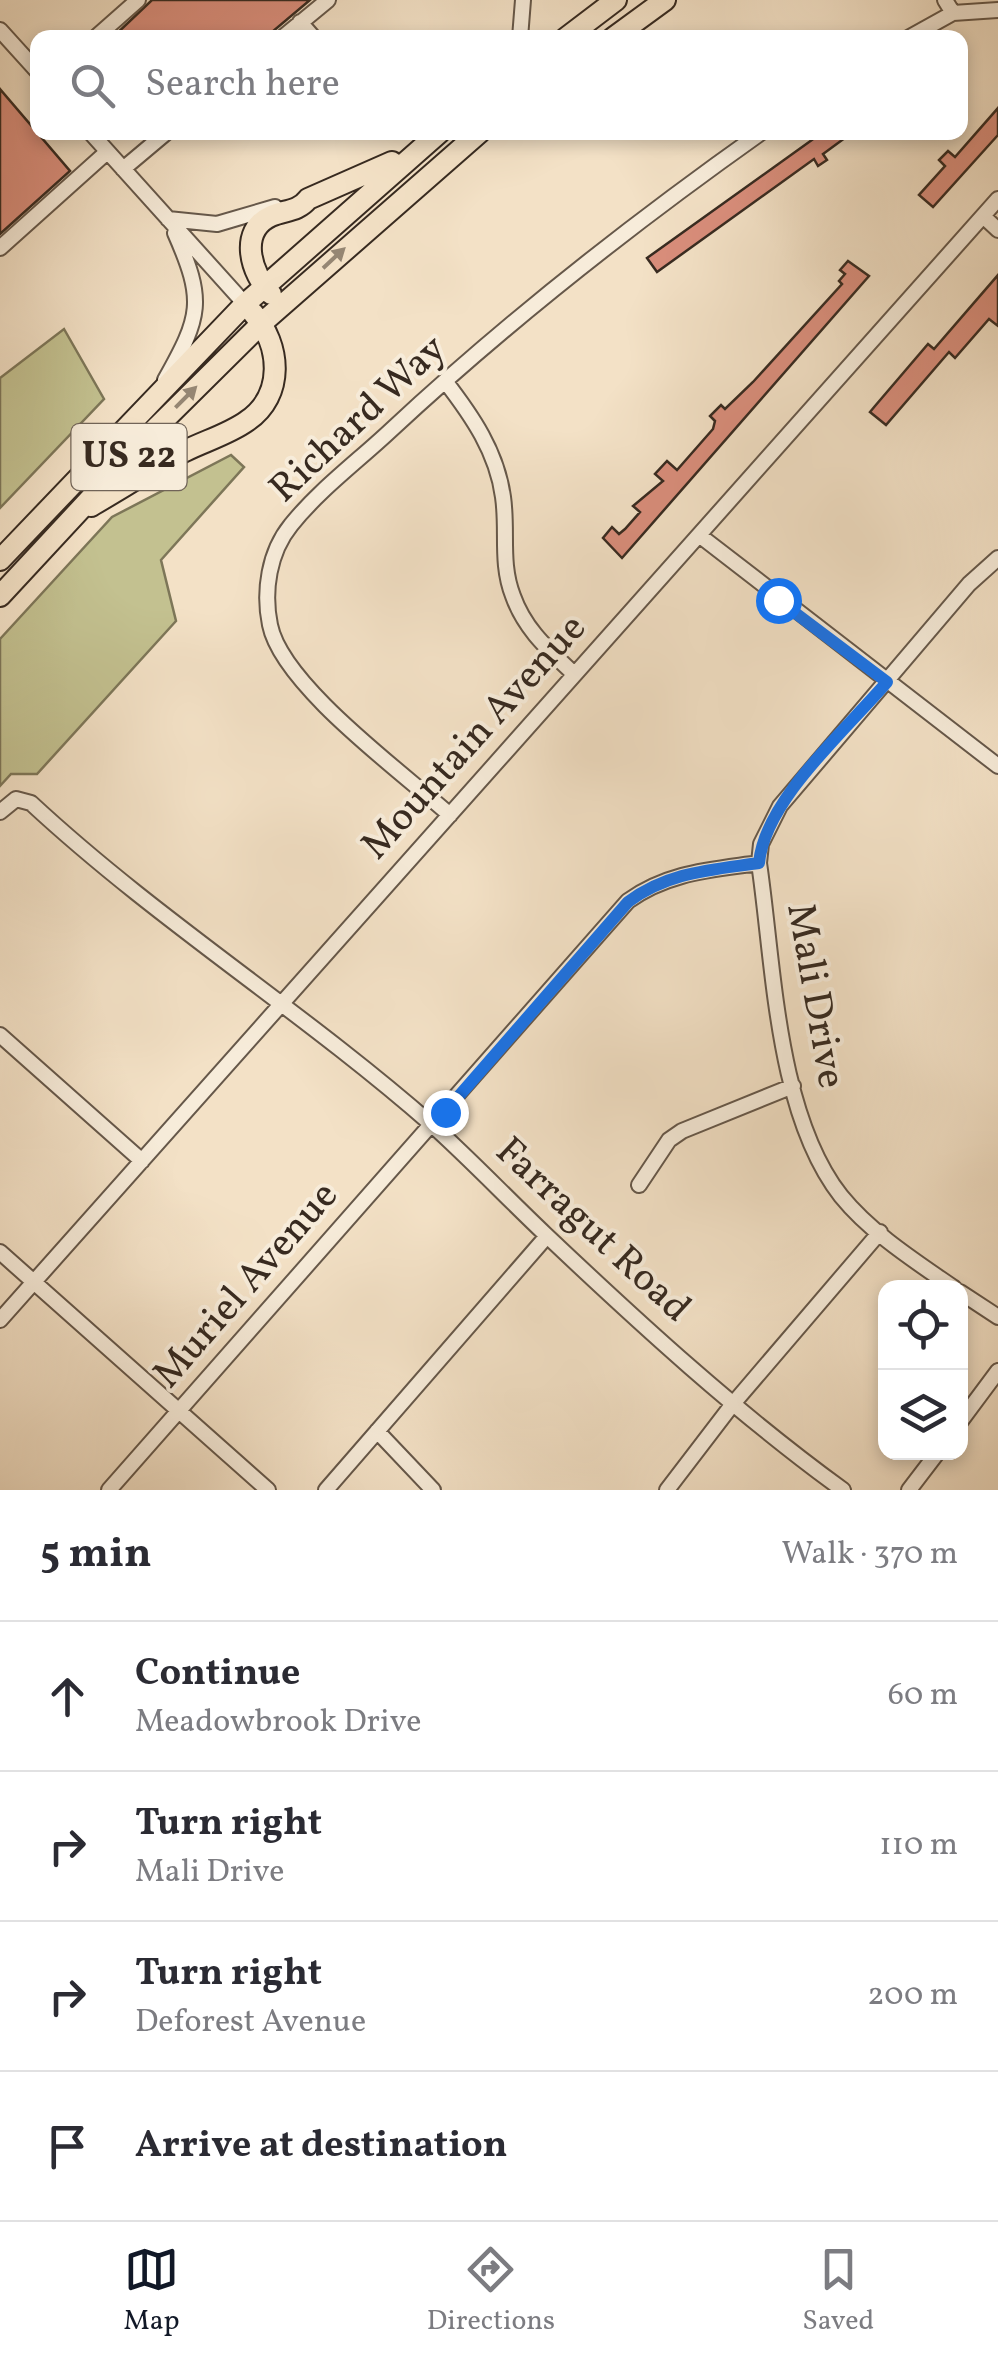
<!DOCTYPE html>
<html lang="en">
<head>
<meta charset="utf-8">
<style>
	body { margin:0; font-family:Vollkorn,serif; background:#f7f7f7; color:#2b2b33 }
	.controls { position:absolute; right:30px; bottom:30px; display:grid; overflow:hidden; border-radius:20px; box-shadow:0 5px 15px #0003 }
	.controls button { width:90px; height:90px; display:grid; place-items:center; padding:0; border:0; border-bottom:2px solid #e1e1e2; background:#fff; color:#2b2b33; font:50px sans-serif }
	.stop { position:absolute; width:30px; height:30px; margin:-22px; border:8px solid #1a73e8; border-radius:50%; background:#fff }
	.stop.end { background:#1a73e8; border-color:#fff; box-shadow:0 2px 10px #0008 }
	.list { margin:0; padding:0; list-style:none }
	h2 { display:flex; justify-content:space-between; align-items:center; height:130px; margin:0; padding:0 40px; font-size:42px }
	h2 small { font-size:32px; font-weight:400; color:#7c7c81 }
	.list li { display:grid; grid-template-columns:65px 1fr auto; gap:30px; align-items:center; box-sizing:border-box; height:150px; padding:0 40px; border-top:2px solid #e1e1e2 }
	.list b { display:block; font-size:38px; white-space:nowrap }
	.list p { margin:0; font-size:32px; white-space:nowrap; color:#7c7c81 }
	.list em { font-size:32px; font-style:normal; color:#7c7c81 }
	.icon { flex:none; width:55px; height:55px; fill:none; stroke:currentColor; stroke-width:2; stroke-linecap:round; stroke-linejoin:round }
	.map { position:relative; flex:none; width:998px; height:1490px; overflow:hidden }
	.search { position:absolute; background:#fff; box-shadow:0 5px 15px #0003; left:30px; right:30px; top:30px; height:110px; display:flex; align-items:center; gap:25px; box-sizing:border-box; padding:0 35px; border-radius:20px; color:#7c7c81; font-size:38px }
	.sheet { height:730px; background:#fff }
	nav { display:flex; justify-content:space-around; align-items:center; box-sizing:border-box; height:140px; border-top:2px solid #e1e1e2; background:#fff; font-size:28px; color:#7c7c81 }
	nav a { display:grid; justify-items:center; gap:5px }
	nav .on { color:#111827 }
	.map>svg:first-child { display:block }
	.green { fill:#c3c190; stroke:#7d7658; stroke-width:2.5 }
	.building { fill:#da8e7c; stroke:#372a20; stroke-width:2.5 }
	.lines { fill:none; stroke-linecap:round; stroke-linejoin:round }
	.minor-casing { stroke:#66584a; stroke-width:18 }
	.highway-casing { stroke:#372a20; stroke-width:24 }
	.minor { stroke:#f7ecda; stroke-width:14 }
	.highway { stroke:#f3e1c6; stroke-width:20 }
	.oneway { fill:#958673 }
	.route { stroke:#1a73e8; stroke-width:12 }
	.labels { text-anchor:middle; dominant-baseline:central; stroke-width:8; stroke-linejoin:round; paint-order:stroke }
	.shield { fill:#f7ecda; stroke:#716458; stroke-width:2.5 }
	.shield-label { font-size:38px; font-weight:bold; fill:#372a20 }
	.street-label { font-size:40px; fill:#372a20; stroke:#f7ecda }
</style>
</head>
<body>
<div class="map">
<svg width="998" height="1490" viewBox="0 0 998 1490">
	<rect width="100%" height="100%" fill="#f3e1c6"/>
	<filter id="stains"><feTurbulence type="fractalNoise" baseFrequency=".002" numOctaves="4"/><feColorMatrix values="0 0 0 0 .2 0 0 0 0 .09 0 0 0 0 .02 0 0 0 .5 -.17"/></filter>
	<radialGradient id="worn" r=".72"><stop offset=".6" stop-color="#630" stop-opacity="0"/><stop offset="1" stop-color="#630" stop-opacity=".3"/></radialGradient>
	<path class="green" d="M64 329 104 399 0 508V378Z
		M231 455 244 467 161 560 176 621 37 774H11L0 786V639L112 517Z"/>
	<path class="building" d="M152 0H310L265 38H112Z
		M0 89 70 171 0 234Z
		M998 108V135L933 207 919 195 945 166 939 160 948 151 955 157Z
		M823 132H853L823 154 827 160 818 166 814 159 657 272 647 258Z
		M848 261 869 276 622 558 603 538 612 527 619 534 625 529 640 512 633 506 663 481 655 474 667 461 677 470 713 429 715 421 710 416 721 405 725 409 753 382 842 284 839 281 845 274 840 270Z
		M998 275V326L989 319 955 358 949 352 886 425 870 412 875 406 928 344 934 349Z"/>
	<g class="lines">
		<defs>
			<path id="minor" d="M945 0 953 13
				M300 22 314 38
				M0 30 38 72
				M95 38 138 0
				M282 38 328 0
				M520 38 523 0
				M908 38 953 13 998 10
				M90 132 245 304
				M123 169 167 132
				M983 216 998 230
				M168 219 217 224 275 207
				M0 248 107 152
				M165 380C201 316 205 301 175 233
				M445 381C472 416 497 452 503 497 508 531 500 563 513 596 525 630 549 650 574 674
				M699 535 998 766
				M0 812 16 799 31 803C157 920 302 1011 431 1124 470 1159 507 1198 545 1234 640 1324 737 1413 843 1490
				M450 815C402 772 282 685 270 625 263 591 269 552 291 525 319 490 358 461 390 431 506 323 632 224 762 132
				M0 1035 142 1161
				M639 1185 669 1140 682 1131 793 1086
				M0 1252 268 1490
				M954 1288C915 1261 871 1233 841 1196 776 1113 774 964 759 863L761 844 780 806 969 584 998 558
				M960 1292 998 1317
				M0 1320 998 199
				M960 1422 998 1371
				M377 1431 433 1490
				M109 1490 628 901C668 872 711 870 759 863
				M326 1490 547 1236
				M667 1490 732 1405 880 1232
				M909 1490 938 1452"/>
			<path id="highway" d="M566 38 616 0
				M613 38 665 0
				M271 294C251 274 238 231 271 216 284 210 298 212 308 199L392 162
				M91 506C122 488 153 468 185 451 205 441 229 434 247 421 285 395 281 345 253 313
				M0 560 245 304 440 132
				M0 596 154 430 262 323 480 132"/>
		</defs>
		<use href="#minor" class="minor-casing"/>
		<use href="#highway" class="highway-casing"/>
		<use href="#minor" class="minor"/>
		<use href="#highway" class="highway"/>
	</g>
	<defs><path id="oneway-solid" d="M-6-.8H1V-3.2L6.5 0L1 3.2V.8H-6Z" transform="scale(2.5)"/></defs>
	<g class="oneway">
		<use href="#oneway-solid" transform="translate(334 258) rotate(-43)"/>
		<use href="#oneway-solid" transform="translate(186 397) rotate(-45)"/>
	</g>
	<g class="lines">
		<path class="route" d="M445 1112 628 902C668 872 711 870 759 863 765 800 846 730 887 682L778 600"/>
	</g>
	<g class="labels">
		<rect class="shield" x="71.5" y="424" width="115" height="66" rx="8"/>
		<g class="shield-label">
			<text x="129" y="457">US 22</text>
		</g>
		<g class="street-label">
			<text transform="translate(359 420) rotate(-43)">Richard Way</text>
			<text transform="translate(475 738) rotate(-48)">Mountain Avenue</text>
			<text transform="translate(814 996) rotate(80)">Mali Drive</text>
			<text transform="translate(592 1231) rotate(43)">Farragut Road</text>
			<text transform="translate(247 1286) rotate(-49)">Muriel Avenue</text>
		</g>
	</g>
	<rect width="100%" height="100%" filter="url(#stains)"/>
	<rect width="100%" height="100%" fill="url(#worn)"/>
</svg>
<div class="controls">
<button><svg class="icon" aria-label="locate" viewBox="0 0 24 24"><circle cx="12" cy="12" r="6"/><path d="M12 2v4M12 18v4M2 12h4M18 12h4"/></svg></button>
<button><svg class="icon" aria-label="layers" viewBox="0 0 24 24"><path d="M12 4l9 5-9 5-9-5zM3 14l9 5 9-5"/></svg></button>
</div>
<div class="stop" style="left:778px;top:600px"></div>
<div class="stop end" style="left:445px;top:1112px"></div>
<div class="search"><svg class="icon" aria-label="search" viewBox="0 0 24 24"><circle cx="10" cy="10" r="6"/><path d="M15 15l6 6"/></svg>Search here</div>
</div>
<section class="sheet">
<h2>5 min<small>Walk · 370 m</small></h2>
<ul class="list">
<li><svg class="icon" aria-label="ahead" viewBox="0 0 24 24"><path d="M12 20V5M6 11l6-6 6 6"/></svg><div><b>Continue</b><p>Meadowbrook Drive</p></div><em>60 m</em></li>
<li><svg class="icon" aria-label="right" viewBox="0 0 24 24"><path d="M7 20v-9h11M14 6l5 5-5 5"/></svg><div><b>Turn right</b><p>Mali Drive</p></div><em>110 m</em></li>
<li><svg class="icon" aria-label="right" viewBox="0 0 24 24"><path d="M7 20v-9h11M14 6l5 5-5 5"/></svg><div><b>Turn right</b><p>Deforest Avenue</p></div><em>200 m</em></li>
<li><svg class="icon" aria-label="arrive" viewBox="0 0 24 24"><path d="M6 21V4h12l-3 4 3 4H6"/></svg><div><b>Arrive at destination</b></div></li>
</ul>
</section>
<nav>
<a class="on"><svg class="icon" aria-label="map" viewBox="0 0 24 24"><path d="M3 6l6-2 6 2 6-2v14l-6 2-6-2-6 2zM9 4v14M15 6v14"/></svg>Map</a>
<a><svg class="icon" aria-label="directions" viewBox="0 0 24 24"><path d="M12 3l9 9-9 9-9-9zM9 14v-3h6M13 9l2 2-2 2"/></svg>Directions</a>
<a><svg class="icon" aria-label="saved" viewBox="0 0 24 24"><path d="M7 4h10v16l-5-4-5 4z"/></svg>Saved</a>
</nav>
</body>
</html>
